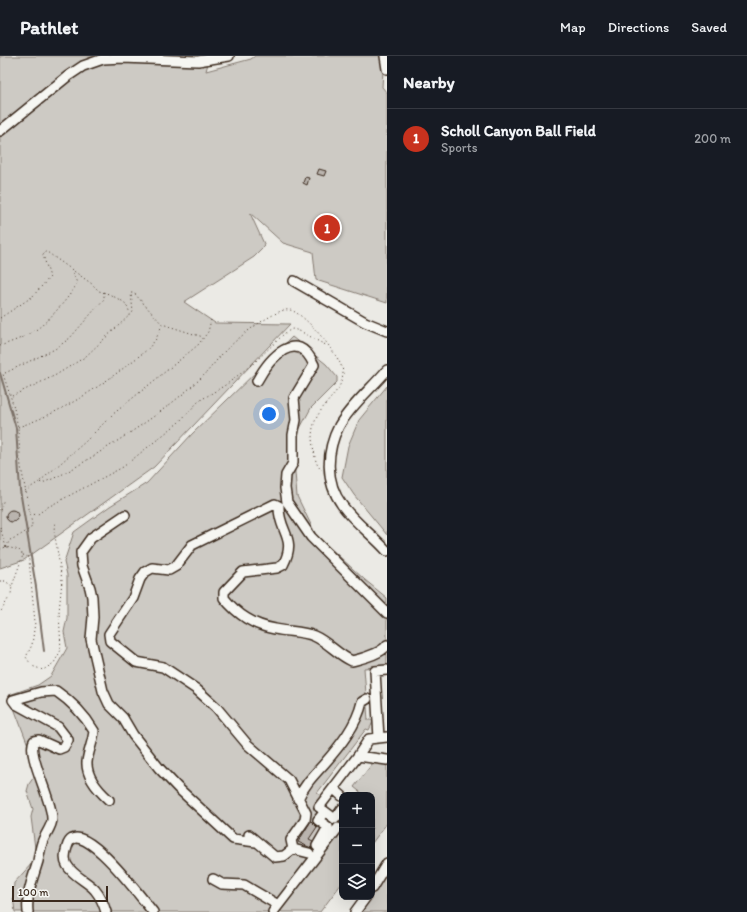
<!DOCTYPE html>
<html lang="en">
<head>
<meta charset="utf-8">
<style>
	body { margin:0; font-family:Itim,sans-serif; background:#20242c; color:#f1f3f6 }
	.controls { position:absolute; right:12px; bottom:12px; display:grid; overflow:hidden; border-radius:8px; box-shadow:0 4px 16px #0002 }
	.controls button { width:36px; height:36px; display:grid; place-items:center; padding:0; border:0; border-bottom:1px solid #363941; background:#171b24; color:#f1f3f6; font:20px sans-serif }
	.scale { position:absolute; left:12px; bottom:10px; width:96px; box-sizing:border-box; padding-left:4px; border:2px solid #3b2a1e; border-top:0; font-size:11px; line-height:14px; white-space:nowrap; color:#3b2a1e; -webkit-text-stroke:3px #f6f6f2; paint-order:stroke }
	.you { position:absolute; left:269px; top:358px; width:14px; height:14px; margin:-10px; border:3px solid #fff; border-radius:50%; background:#1a73e8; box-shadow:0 0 0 6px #1a73e833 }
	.badge { display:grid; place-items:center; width:26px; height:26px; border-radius:50%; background:#c8321e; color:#fff; font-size:13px; font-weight:700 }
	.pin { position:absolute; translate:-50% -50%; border:2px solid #fff; box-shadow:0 1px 4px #0006 }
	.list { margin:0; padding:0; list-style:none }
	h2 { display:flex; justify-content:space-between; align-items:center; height:52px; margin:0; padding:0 16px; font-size:17px }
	h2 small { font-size:13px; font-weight:400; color:#9ea1a6 }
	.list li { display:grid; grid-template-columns:26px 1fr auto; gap:12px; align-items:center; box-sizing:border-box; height:60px; padding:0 16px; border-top:1px solid #363941 }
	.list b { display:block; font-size:15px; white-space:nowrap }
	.list p { margin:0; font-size:13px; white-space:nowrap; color:#9ea1a6 }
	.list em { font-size:13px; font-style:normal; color:#9ea1a6 }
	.icon { flex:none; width:22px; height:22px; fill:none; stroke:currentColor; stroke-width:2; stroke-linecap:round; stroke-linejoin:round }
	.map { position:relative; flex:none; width:387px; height:856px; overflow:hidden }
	header { display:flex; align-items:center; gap:24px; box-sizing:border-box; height:56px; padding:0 20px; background:#171b24; border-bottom:1px solid #363941 }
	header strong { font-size:19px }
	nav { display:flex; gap:22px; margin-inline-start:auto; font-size:14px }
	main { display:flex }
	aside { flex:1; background:#171b24 }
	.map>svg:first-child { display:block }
	.green { fill:#cdcac4; stroke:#847a71 }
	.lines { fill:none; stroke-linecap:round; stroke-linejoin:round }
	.stream { stroke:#7c7167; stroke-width:2 }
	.building { fill:#bab4ae; stroke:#3b2a1e }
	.minor-casing { stroke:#3b2a1e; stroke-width:12 }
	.path { stroke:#3b2a1e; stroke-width:1; stroke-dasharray:1 3; stroke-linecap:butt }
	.minor { stroke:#f6f6f2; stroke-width:9 }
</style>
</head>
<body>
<header>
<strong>Pathlet</strong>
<nav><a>Map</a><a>Directions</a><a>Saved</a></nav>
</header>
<main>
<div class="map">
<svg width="387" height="856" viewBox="0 0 387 856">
	<rect width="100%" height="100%" fill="#ebeae5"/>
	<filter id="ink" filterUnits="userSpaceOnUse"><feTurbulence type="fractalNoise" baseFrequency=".025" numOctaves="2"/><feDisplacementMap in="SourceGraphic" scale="8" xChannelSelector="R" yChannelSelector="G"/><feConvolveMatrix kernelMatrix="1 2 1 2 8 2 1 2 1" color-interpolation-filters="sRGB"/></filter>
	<g filter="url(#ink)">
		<path class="green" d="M0 0H210L206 15 251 3 255 0H384L382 31 387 37V247L316 224 313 196 283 187 250 157 265 190 254 201 184 246 215 267 290 268 154 411 24 504 0 512Z
			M292 281 326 308 337 321V326L311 352 299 374 294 405 297 440 316 479 365 524 387 542V610L364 612 368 664H374L369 674 366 673 317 737 321 740 313 752 338 772 274 856H15L13 841 14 827 34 805 35 792 31 761 33 753 27 735 29 728 38 715 9 639 38 629 51 620 67 592 64 576 67 562V519L64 506 74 476 110 450 147 427 192 378Z
			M387 330V479L354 439 342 421 348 390 359 364Z
			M376 703 387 710V767L372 787V739H364L354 731Z
			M342 768V827L320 856H282L277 853Z
			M387 817V856H361Z"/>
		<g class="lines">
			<path class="stream" d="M0 317 16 372 20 434 36 531 44 595"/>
		</g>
		<path class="building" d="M319 113 326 115 324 120 317 118Z
			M305 121 309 122 307 129 303 127Z
			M6 460a6 6 0 1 1 12 0a6 6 0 1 1-12 0Z
			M311 765 317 771 309 783 313 785 311 792 298 786Z"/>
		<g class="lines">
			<defs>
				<path id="minor" d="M385 0 387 13
					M0 75 68 20 83 10 103 3 123 2 198 5 229 0
					M294 225 365 266 387 275
					M387 314C372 332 350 350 339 370 326 395 325 426 342 449 355 467 373 479 387 495
					M257 325C269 303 297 270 314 309L294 342 296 364 293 379V407L286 419 285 432 287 446 311 481 387 557
					M125 459 91 482 81 496 82 510 90 532 92 541 93 561 91 583 103 635 109 648 123 662 133 679 159 712 178 732 233 783 256 786
					M379 682 375 615 387 614
					M358 700 369 683 387 681
					M334 733 342 740
					M298 743C304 729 314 719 324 708 339 691 357 669 362 646L367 643
					M342 753 335 763 319 751 358 700 387 704
					M249 779 275 801 284 800 293 793 291 784 305 764 306 757 289 724 247 688 216 651 196 633 163 611 136 606 110 585 109 578 133 542 140 523 145 516 152 512 169 514 176 510 192 489 275 448 279 450C278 476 298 481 283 509L277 512 243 516 224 536V542C238 559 253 569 275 573 288 576 302 575 314 580 328 586 338 599 352 605 363 602 381 598 387 589
					M317 790 328 771 318 764 322 759
					M293 793 309 797
					M213 823 222 828 244 829 278 849
					M372 832 387 807
					M28 856C26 838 33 822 38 805 39 799 40 793 42 787 44 779 53 770 52 762 52 744 26 697 34 685L39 684 59 693 64 691 68 684 58 671 16 648 13 644 41 636 56 635C72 646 84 658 94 675 93 686 88 696 87 706 86 721 99 735 109 744
					M106 856C104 849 100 840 95 834 87 825 73 820 67 809 64 804 65 797 67 791 77 753 145 847 153 856
					M273 856 338 772
					M355 856 366 841"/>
			</defs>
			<use href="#minor" class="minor-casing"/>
			<path class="path" d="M0 262 32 241 50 221 43 199 44 196H47L92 228 99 235 109 238 122 245 126 248 130 257
				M211 264 208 276 198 289 112 359 85 386 39 426 42 427C65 419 87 404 108 391 141 370 172 349 200 323 211 313 218 301 229 291 241 280 257 267 273 259 278 256 284 253 290 254 305 257 342 302 343 316 343 344 303 352 314 395 315 402 316 410 322 414
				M0 290C11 286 24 282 34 275 46 268 71 240 77 227L72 215
				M12 340 56 319 85 301 133 256 131 237H134L162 268 203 281
				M18 371C67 355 108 325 148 293L156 283 162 269
				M25 435 39 426
				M0 454 4 443
				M30 459 38 458 46 452 123 411 178 367 199 345 227 328 255 306 285 277 292 273C304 275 314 284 326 289
				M0 471 6 491
				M6 491 10 484 19 480 31 472 32 468 21 411 18 371 13 348 3 318 55 293 70 282 104 243V236
				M0 493 6 491 19 494 23 499 12 530
				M23 499 27 500 29 504 35 566 32 589 26 601 32 610 43 614 54 607 61 594 59 556 62 524 54 474 55 466
				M0 525H5L12 530 11 538 0 557"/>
			<use href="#minor" class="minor"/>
		</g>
	</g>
</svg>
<div class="controls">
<button>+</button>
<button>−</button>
<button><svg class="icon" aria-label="layers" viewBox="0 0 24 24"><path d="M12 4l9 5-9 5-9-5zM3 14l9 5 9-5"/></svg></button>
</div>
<div class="scale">100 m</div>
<div class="you"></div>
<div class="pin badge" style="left:327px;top:172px">1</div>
</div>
<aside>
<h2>Nearby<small></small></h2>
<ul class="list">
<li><span class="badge">1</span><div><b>Scholl Canyon Ball Field</b><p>Sports</p></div><em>200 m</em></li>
</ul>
</aside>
</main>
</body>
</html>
